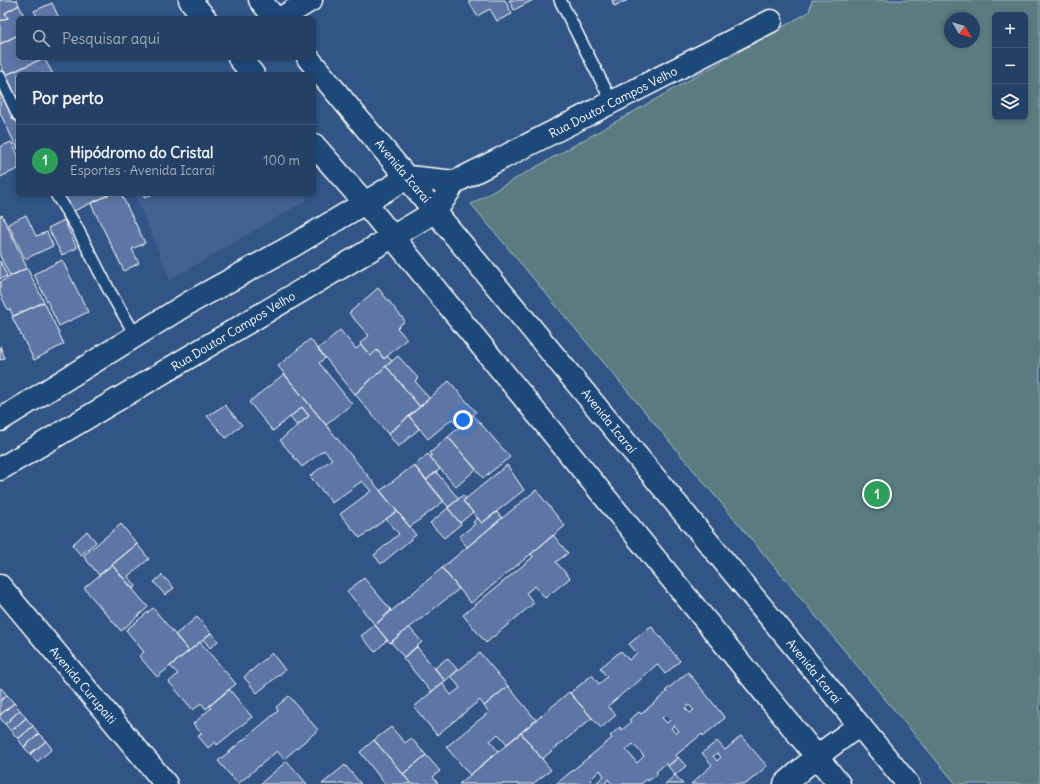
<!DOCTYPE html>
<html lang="pt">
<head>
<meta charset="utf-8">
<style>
	body { margin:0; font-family:Delius,sans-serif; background:#304b6d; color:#f1f3f6 }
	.controls { position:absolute; right:12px; top:12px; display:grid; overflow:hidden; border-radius:6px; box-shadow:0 2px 6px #0003 }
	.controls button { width:36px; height:36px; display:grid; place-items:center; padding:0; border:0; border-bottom:1px solid #415978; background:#244064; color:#f1f3f6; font:20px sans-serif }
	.compass { position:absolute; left:944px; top:12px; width:36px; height:36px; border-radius:50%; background:#244064; box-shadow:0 2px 6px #0003; rotate:128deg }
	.you { position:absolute; left:463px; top:420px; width:14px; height:14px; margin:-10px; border:3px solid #fff; border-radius:50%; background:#1a73e8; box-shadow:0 0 0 6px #1a73e833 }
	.badge { display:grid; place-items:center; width:26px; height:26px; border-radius:50%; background:#bca0f2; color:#fff; font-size:13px; font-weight:700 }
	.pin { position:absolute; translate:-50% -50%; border:2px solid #fff; box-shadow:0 1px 4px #0006 }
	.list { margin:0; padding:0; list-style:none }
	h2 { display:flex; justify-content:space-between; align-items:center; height:52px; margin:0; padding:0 16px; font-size:17px }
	h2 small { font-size:13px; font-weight:400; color:#a3afbf }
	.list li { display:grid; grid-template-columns:26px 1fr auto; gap:12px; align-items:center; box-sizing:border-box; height:72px; padding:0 16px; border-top:1px solid #415978 }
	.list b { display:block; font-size:15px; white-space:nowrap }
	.list p { margin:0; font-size:13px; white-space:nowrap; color:#a3afbf }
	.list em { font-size:13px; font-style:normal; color:#a3afbf }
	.icon { flex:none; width:22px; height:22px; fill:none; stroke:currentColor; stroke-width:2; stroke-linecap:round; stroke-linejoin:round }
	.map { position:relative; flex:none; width:1040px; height:784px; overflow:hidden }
	.search { position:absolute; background:#244064; box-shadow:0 2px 6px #0003; left:16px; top:16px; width:300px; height:44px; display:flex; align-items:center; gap:10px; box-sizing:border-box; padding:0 14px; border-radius:6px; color:#a3afbf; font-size:15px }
	.panel { position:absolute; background:#244064; box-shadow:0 2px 6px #0003; left:16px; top:72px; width:300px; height:124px; border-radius:6px }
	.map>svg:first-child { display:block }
	.built { fill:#426291 }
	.green { fill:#5a7b80; stroke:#acbdc0; fill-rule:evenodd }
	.building { fill:#5d76a5; stroke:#fff; fill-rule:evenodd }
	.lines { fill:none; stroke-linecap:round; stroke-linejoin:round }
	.service-casing { stroke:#fff; stroke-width:14 }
	.minor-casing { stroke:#fff; stroke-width:25 }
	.secondary-casing { stroke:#fff; stroke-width:25 }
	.service { stroke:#1f4a7a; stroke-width:11 }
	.minor { stroke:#1f4a7a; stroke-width:22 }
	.secondary { stroke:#1f4a7a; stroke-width:22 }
	.labels { text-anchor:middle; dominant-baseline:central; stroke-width:3; stroke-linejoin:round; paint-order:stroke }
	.street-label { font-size:12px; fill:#fff; stroke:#1f4a7a }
</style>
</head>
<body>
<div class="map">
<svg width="1040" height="784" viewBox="0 0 1040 784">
	<rect width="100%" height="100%" fill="#305586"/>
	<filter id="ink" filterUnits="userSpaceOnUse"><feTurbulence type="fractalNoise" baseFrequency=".025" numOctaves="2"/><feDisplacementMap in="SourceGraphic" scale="8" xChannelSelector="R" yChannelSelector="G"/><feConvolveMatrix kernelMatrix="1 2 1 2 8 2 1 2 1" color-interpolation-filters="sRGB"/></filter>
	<g filter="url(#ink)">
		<path class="built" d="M135 194H304L308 199 170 280Z"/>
		<path class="green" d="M812 0H1040V784H956L471 204 809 12ZM995 15H1025V117H995ZM950 18H974V42H950Z"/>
		<path class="building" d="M0 0H17L19 5 5 13 8 18 0 21Z
			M468 0H505L512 14 497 21 490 9 477 16Z
			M509 0H533L514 10Z
			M612 0H628L614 6Z
			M52 3 59 18H38L34 11Z
			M19 5 25 18H18V35L0 44V21L8 18 5 13Z
			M18 35V58H44L6 75 0 63V44Z
			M44 58 53 74H18V100L6 75Z
			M0 87 18 125V150L0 113Z
			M11 142 18 155V169L0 177V147Z
			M63 194H110L72 212Z
			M110 194H121L145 243 132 249 139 263 124 271 91 204Z
			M143 194H152L145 198Z
			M2 215 27 268 10 276 0 256V216Z
			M26 215 36 236 47 232 53 246 25 259 8 224Z
			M64 220 77 248 62 255 48 228Z
			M62 260 88 312 59 326 34 274Z
			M0 261 7 276 0 279Z
			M27 268 44 302 13 316 10 309 8 310 0 294V282Z
			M378 288 405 321 397 328 407 339 384 359 377 350 371 356 361 345 360 343 369 336 349 313Z
			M44 302 64 344 34 360 12 317Z
			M340 330 356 349 361 345 371 356 377 350 384 359 387 356 392 361 355 394 318 349Z
			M310 339 325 358 319 363 352 404 326 425 278 366Z
			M0 346 5 358 0 360Z
			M398 356 418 378 415 381 429 398 420 407 386 366Z
			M386 366 420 407 388 434 355 394Z
			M284 374 397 511 360 538 340 514 371 491 362 481 332 503 310 476 332 459 324 450 302 467 280 440 309 416 302 407 273 431 249 402Z
			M449 381 476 412 459 427 452 419 428 439 409 416Z
			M225 405 242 425 226 438 207 416Z
			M302 407 309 416 297 426 290 417Z
			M473 415 510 457 483 478 448 437Z
			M409 416 419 429 398 447 388 434Z
			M448 437 476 469 456 487 430 457 432 455 430 453Z
			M428 454 440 469 426 480 414 466Z
			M414 465 444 501 410 527 380 491Z
			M507 465 524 490 482 523 463 501Z
			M436 472 459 499 448 507 426 480Z
			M536 490 565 526 471 603 442 568Z
			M463 495 466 499 463 501 473 512 460 523 448 508Z
			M448 508 461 524 444 538 430 523Z
			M397 511 416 535 381 564 374 555 399 534 386 519Z
			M497 512 502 518 467 547 459 537 475 524 473 522 477 518 482 523Z
			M121 524 137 544 99 575 83 556Z
			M87 531 96 542 81 555 72 545Z
			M553 535 568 553 556 562 570 578 545 598 535 586 526 593 534 603 486 643 463 615 533 557 531 554Z
			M137 544 149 559 128 576 136 586 133 589 112 565Z
			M112 565 148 607 121 631 84 588Z
			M442 568 459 589 390 643 375 625Z
			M162 575 174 588 165 595 154 582Z
			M364 578 391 610 375 625 347 591Z
			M153 608 189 651 157 677 139 656 144 652 126 630Z
			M197 617 211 633 189 651 175 635Z
			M375 625 387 640 375 652 361 636Z
			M651 626 680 661 665 674 657 664 629 690 628 689 608 706 616 715 601 728 570 693 592 675 599 684 607 677 600 668 621 651 629 660 637 653 629 644Z
			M409 627 422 642 404 657 391 642Z
			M211 633 218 641 210 648 203 639Z
			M200 642 236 684 206 709 201 703 193 710 169 682 178 674 170 666Z
			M417 647 445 681 431 692 403 658Z
			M272 653 285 670 257 693 244 677Z
			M480 653 508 686 484 706 480 700 437 735 414 707 442 683 451 695 460 688 451 676Z
			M447 658 458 670 445 681 435 668Z
			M688 672 725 718 703 736 702 734 676 755 678 758 668 766 666 763 656 772 658 774 648 781 647 779 641 784H612L608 779 605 784H595L604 776 600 770 590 780 594 784H556L612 738 610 736 620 727 622 730 631 722 629 720 639 712 641 714 667 692 665 691ZM689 705 694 710 690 713 685 708ZM665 715 670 720 667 723 662 718ZM674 725 679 731 676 734 671 728ZM633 744 644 756 637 763 626 750Z
			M508 686 536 720 507 744 498 734 490 741 498 751 470 775 446 747 489 712 484 706Z
			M1 688 7 695 0 701V689Z
			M229 689 252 717 217 745 215 742 208 748 198 736 202 734 193 724 211 708 209 706Z
			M569 692 592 718 542 759 521 733Z
			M7 695 14 703 0 715V701Z
			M289 696 318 730 284 759 277 751 238 784 218 761 278 711 276 707Z
			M14 703 20 710 5 724 0 718V715Z
			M20 710 26 718 11 731 5 724Z
			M26 718 33 726 18 739 11 731Z
			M33 726 39 734 24 747 18 739Z
			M391 727 405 743 411 738 426 755 403 774 374 740Z
			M521 733 551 770 535 782 533 784H459Z
			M39 734 46 741 30 754 24 747Z
			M741 736 767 766 746 784H691L712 765 702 753 717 741 725 750ZM717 753 721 757 717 761 713 756Z
			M374 740 403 774 411 784H385L360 752Z
			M46 741 52 749 37 762 30 754Z
			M426 755 440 771 433 777 438 784H411L403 774Z
			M678 757 686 766 675 775 668 766Z
			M287 761 307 784H260Z
			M345 765 361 784H322Z
			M675 775 683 784H665Z"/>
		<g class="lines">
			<defs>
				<path id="service" d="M560 0 612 102
					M0 77 18 115
					M56 194 76 226 110 292 136 336"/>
				<path id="minor" d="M281 18 311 0
					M408 177 455 182
					M436 211 455 182 771 21
					M0 586 166 784
					M785 784 816 757 858 726"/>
				<path id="secondary" d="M190 0 205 18
					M260 0 275 18
					M239 58 253 74
					M308 58 908 784
					M314 145 365 203 839 784
					M0 420 187 304 294 245 408 177
					M0 469 436 211"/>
			</defs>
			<use href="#service" class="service-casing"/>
			<use href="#minor" class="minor-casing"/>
			<use href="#secondary" class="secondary-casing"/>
			<use href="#service" class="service"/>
			<use href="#minor" class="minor"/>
			<use href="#secondary" class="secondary"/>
		</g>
	</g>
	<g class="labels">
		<g class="street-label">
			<text transform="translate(613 102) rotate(-27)">Rua Doutor Campos Velho</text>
			<text transform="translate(403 171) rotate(50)">Avenida Icaraí</text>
			<text transform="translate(233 331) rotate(-31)">Rua Doutor Campos Velho</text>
			<text transform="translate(609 421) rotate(51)">Avenida Icaraí</text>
			<text transform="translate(814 671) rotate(51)">Avenida Icaraí</text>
			<text transform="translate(83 685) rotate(50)">Avenida Curupaiti</text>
		</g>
	</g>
</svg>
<div class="controls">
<button>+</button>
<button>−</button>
<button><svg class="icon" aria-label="layers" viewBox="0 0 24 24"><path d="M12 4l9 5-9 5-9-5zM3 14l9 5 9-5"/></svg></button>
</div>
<svg class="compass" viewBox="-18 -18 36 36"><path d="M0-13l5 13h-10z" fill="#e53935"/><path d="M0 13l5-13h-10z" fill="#a3afbf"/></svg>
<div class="you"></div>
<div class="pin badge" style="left:877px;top:494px;background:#2e9e5b">1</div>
<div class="search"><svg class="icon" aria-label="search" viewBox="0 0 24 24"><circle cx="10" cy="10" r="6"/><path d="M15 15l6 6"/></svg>Pesquisar aqui</div>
<section class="panel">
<h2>Por perto<small></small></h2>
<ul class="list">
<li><span class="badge" style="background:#2e9e5b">1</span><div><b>Hipódromo do Cristal</b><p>Esportes · Avenida Icaraí</p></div><em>100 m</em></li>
</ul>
</section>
</div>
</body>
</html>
